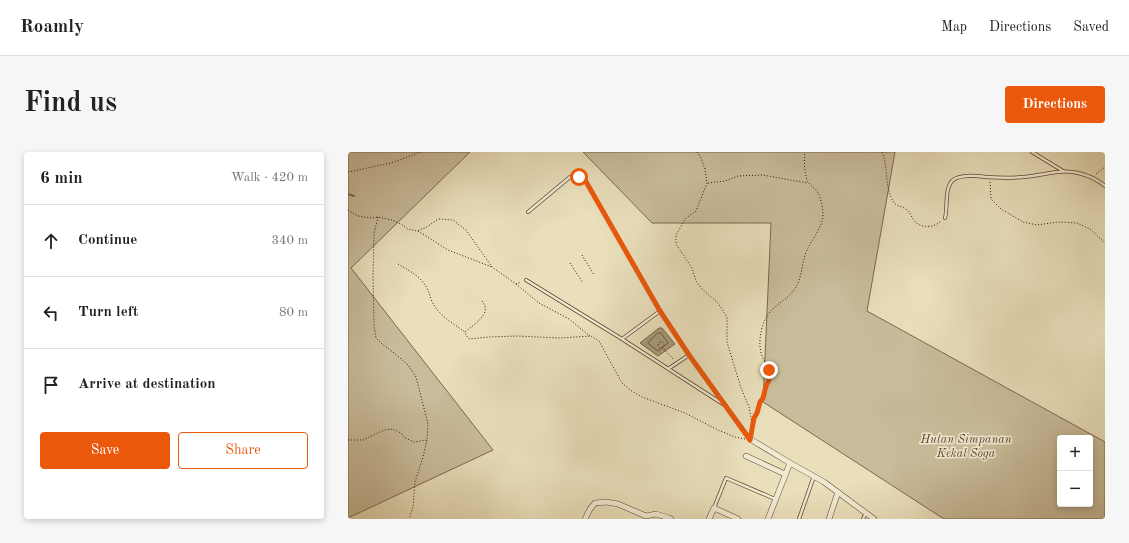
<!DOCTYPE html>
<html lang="en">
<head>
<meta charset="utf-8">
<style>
	body { margin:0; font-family:"Old Standard TT",serif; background:#f6f6f6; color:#222 }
	.controls { position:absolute; right:12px; bottom:12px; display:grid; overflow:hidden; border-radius:4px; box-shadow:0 2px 6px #0003 }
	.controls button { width:36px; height:36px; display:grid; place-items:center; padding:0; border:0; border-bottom:1px solid #e0e0e0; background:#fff; color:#222; font:20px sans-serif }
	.stop { position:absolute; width:12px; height:12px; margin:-9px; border:3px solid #ea580c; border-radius:50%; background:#fff }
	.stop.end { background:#ea580c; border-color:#fff; box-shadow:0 1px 4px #0008 }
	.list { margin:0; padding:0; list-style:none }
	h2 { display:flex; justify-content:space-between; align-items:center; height:52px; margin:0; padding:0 16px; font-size:17px }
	h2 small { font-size:13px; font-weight:400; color:#767676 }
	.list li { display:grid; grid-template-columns:26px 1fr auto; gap:12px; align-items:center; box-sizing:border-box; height:72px; padding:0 16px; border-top:1px solid #e0e0e0 }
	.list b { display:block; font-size:15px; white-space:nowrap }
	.list em { font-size:13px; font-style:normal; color:#767676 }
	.actions { display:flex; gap:8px; padding:12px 16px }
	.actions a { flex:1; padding:9px 0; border:1px solid #ea580c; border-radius:4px; text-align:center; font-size:14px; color:#ea580c }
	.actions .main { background:#ea580c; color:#fff }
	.icon { flex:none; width:22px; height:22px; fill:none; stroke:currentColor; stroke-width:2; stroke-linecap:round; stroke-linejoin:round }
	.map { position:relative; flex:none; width:757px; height:367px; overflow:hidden; border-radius:4px }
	header { display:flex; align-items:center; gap:24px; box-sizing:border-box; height:56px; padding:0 20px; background:#fff; border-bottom:1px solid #e0e0e0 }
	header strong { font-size:19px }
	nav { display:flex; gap:22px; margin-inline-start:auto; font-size:14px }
	.intro { display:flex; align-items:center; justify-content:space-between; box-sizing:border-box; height:96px; padding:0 24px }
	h1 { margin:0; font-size:28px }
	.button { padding:10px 18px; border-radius:4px; background:#ea580c; color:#fff; font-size:14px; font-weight:700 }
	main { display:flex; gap:24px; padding:0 24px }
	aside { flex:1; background:#fff; border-radius:4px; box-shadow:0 2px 6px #0003 }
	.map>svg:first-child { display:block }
	.green { fill:#c9bc9b; stroke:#7b684e; fill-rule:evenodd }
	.water { fill:#a99a7b; stroke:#77644a }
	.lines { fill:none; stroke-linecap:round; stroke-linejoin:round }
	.shore { stroke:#6b563e; stroke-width:1 }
	.stream { stroke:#77644a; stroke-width:2 }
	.service-casing { stroke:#5c462f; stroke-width:4 }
	.minor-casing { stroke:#5c462f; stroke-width:6 }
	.path { stroke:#2d1300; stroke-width:1; stroke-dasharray:1 2; stroke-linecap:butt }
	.service { stroke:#f1ead3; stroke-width:2.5 }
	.minor { stroke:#f1ead3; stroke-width:5 }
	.route { stroke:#ea580c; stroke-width:5 }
	.labels { text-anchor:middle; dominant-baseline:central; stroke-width:3; stroke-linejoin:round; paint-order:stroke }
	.park-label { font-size:12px; font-style:italic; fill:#5c462e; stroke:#f1ead3 }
</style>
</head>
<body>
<header>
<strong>Roamly</strong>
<nav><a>Map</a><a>Directions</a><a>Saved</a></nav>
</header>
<div class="intro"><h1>Find us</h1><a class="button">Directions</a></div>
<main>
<aside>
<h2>6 min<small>Walk · 420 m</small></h2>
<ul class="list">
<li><svg class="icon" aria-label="ahead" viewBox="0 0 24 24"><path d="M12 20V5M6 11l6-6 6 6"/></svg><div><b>Continue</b></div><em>340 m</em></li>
<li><svg class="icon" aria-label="left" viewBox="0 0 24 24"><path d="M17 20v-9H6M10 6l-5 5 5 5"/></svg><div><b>Turn left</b></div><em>80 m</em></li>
<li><svg class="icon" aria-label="arrive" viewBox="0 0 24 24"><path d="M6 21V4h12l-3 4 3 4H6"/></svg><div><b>Arrive at destination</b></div></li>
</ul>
<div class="actions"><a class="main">Save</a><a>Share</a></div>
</aside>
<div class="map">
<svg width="757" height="367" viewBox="0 0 757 367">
	<rect width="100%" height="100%" fill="#e9dfbb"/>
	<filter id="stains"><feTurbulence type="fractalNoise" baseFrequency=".005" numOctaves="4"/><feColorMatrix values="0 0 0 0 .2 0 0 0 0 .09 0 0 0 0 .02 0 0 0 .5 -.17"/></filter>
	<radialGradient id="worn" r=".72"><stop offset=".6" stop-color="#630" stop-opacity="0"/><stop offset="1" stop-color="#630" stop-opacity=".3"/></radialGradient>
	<path class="green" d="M0 0H122L3 116 145 298 0 366Z
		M235 0H547L519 159 757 290V367H596L415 250 423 71H304ZM712 286H742V352H712Z"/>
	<path class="water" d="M311 176H314L327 192 310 204 292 191Z"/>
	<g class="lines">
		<path class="shore" d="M310 181H313L320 191 310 199 301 192 300 191Z"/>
		<path class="stream" d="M0 42 6 44"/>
		<defs>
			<path id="service" d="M684 0 715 19
				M180 60 222 25H231L237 28 312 159 341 203 378 254
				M597 66C600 56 596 36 605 28 613 22 628 24 638 25 651 26 671 26 684 24 699 22 715 17 730 21 739 23 750 28 757 34
				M178 128 274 187 378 254 402 287
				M274 187 312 159
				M320 217 341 203
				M366 356 378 326 427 347
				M451 367 466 324
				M515 367 518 361"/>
			<path id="minor" d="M402 287 442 311 476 330 526 367
				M398 304 437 322
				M237 367 242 357 247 351 258 350 270 352 298 364 308 362 321 366 323 367
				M361 367 366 356 390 367
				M420 367 442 311
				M481 367 490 340"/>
		</defs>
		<use href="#service" class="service-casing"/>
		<use href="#minor" class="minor-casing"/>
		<path class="path" d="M349 0 353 6 357 17 359 31 348 59 338 66 328 83V92L344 116 348 129 355 138 370 151 379 165V190L393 236 401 255 404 272 403 280
			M534 0C540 14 537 31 543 45 548 57 552 52 559 58 563 61 563 65 566 68 572 77 586 76 593 69
			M0 20 43 11 73 0
			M748 22 757 15
			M642 30 643 47 653 57 675 70 689 73 710 70 729 71 742 77 757 91
			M360 31 377 29 390 24 415 23 442 28 460 31
			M0 58 10 64 22 66 30 65 44 68 53 72 60 77 69 79 79 75 90 67 105 68 118 78 144 115 168 132 173 130
			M30 65 26 82 25 124 26 173 28 186 34 192 45 200 60 213 68 225 80 272 79 288 75 305 67 330 65 355 61 367
			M70 79 100 98 144 115
			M234 103 246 123
			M222 111 235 131
			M50 112C63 120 73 124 80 138 82 143 83 149 86 153 93 165 106 172 117 180
			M168 132 191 151 221 167 242 184
			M134 149C135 151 137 153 137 155 140 164 123 175 117 180L118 183 121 187 140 185 169 184 212 186 243 184 251 189 274 231 282 238 294 245 337 261 370 278 387 285 397 287
			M310 193a3 3 0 1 1 6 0a3 3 0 1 1-6 0Z
			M314 195 326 208
			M404 271C407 263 411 254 415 247 417 243 416 238 418 235 419 232 421 230 421 227 422 217 418 212 414 204 410 193 412 179 417 168 423 154 437 150 446 138 455 126 453 111 459 98 464 87 475 75 475 62 475 57 473 46 470 41 468 37 463 34 460 30 456 21 456 10 457 0
			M0 288H15L36 278 45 277 53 281 57 286 66 290 79 288"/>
		<use href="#service" class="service"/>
		<use href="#minor" class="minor"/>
	</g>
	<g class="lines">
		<path class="route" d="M231 25 237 28 312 159 341 203 402 288 406 266 409 261 412 250 415 246 418 234 421 228V218"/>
	</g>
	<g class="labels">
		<g class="park-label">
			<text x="618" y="288">Hutan Simpanan<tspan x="618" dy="14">Kekal Soga</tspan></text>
		</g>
	</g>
	<rect width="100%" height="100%" filter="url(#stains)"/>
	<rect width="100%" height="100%" fill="url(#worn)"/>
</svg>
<div class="controls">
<button>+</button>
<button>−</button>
</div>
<div class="stop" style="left:231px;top:25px"></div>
<div class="stop end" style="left:421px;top:218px"></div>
</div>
</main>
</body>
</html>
